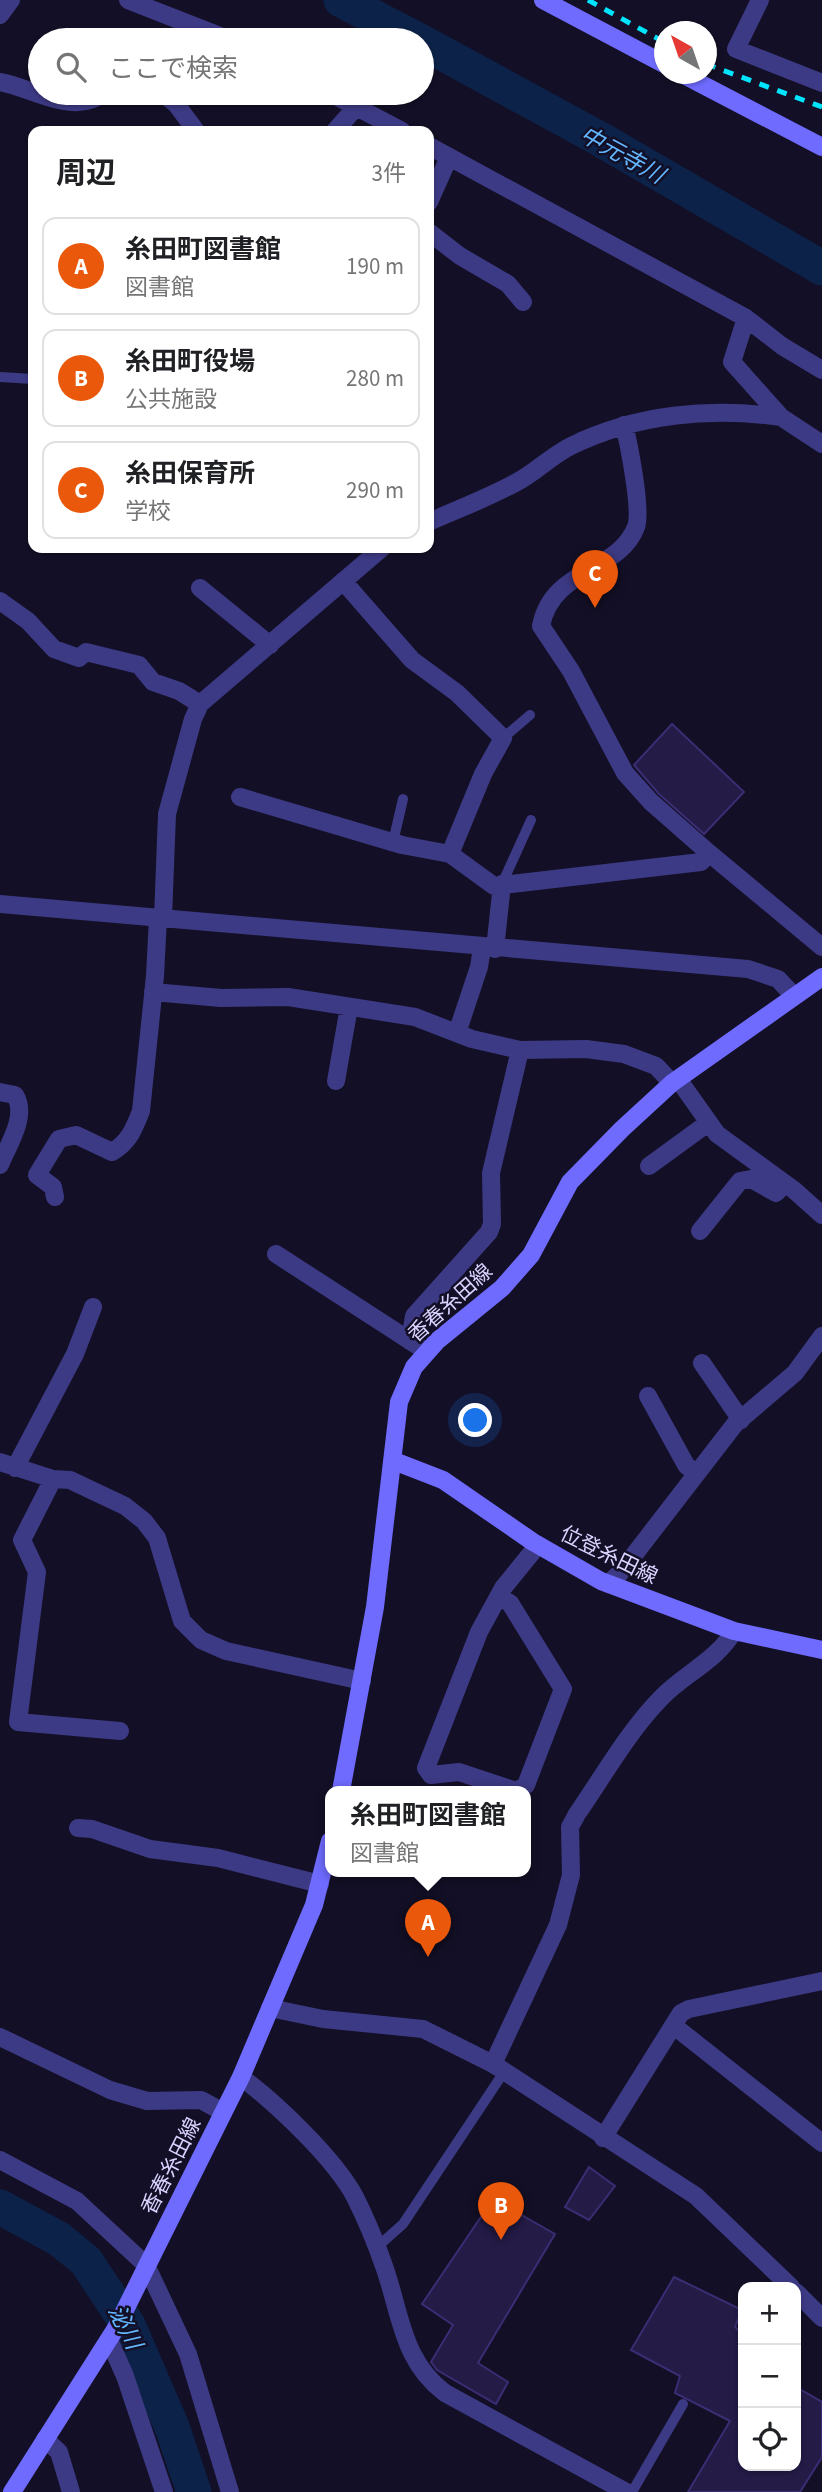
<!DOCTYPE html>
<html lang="ja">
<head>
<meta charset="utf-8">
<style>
	body { margin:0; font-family:"Source Sans 3","Noto Sans JP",sans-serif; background:#f6f6f6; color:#202124 }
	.controls { position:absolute; right:21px; bottom:21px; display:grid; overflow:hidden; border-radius:14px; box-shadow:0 2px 5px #0004 }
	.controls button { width:63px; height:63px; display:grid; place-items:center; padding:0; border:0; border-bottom:2px solid #e0e0e0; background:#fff; color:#202124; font:35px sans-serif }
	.compass { position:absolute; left:654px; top:21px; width:63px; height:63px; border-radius:50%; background:#fff; box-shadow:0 2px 5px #0004; rotate:320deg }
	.you { position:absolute; left:476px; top:1421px; width:24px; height:24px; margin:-18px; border:5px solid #fff; border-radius:50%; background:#1a73e8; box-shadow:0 0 0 10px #1a73e833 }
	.badge { display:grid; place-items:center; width:46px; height:46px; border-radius:50%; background:#ea580c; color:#fff; font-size:23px; font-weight:700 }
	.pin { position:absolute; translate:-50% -58px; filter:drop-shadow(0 2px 4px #0008) }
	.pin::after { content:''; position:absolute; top:37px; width:24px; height:21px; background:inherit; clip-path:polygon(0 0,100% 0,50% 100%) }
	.popup { position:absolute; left:325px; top:1786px; width:206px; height:91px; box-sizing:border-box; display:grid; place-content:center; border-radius:14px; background:#fff; filter:drop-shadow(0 2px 5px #0005); font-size:23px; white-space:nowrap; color:#757577 }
	.popup b { font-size:26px; color:#202124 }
	.popup::after { content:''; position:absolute; left:50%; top:100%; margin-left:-14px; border:14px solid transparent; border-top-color:#fff }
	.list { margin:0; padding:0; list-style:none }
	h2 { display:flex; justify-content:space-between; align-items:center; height:91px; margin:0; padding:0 28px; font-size:30px }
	h2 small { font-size:23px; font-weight:400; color:#757577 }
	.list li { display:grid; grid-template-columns:46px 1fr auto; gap:21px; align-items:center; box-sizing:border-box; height:98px; margin:0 14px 14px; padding:0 14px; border:2px solid #e0e0e0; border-radius:14px }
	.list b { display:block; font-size:26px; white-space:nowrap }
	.list p { margin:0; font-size:23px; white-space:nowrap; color:#757577 }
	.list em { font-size:23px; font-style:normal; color:#757577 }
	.icon { flex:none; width:38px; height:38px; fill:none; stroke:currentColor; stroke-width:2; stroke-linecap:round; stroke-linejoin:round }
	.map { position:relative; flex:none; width:822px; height:2492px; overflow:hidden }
	.search { position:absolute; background:#fff; box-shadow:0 2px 5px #0004; left:28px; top:28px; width:406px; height:77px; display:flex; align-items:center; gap:18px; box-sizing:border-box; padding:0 24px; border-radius:38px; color:#757577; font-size:26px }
	.panel { position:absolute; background:#fff; box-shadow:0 2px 5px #0004; left:28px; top:126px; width:406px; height:427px; border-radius:14px }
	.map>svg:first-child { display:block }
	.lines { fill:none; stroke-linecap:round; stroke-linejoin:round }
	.river { stroke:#0c2248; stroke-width:35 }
	.building { fill:#241b47; stroke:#3b2d73; stroke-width:2 }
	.service { stroke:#3d3a85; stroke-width:10 }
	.minor { stroke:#3d3a85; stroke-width:18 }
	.tertiary { stroke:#3d3a85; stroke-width:18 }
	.secondary { stroke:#6f6bff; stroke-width:18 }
	.rail { stroke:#00e5ff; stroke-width:5; stroke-dasharray:10 9; stroke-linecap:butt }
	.labels { text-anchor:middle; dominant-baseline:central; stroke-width:5; stroke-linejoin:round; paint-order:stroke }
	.street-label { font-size:21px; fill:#d9d4ff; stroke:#130f26 }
	.water-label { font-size:23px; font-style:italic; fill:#62b6ff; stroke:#130f26 }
</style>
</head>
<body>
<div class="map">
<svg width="822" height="2492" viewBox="0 0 822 2492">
	<rect width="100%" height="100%" fill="#130f26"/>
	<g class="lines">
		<path class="river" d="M341 0 418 40
			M422 42 600 139 822 268
			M0 2207 59 2239 86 2261 128 2325 172 2427 194 2492"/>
	</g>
	<path class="building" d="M672 724 744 792 704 834 659 794 634 765Z
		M589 2167 615 2186 589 2220 565 2207Z
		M493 2199 555 2234 478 2363 508 2382 496 2404 437 2370 431 2362 453 2325 422 2304Z
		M674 2277 742 2310 735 2327 743 2334V2466H796V2387L822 2402V2457L800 2492H688L730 2421 675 2393 680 2376 631 2350Z"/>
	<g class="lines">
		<path class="service" d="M0 377 33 379
			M503 738 530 715
			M393 842 403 799
			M502 884 531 820
			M376 2248 403 2224 504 2072
			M632 2492 683 2404"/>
		<path class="minor" d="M128 0 230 40
			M760 0 736 49 822 83
			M0 15 11 0
			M0 82C30 87 75 117 103 93
			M162 93 176 104 196 131
			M330 93 402 131
			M335 131 357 106
			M429 146 746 318 732 362 781 417 822 444
			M429 202 449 157
			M429 232 460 256 508 284 523 302
			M746 318 782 346 822 370
			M624 425C629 444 642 511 636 527 619 572 552 568 541 626L571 671 625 773 651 802 709 853
			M429 522C458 509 488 498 517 482 536 472 551 456 571 446 636 414 710 407 781 417
			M343 581 412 660 457 693 503 738 483 774 450 854
			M200 588 270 645
			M0 601 28 621 54 649 79 658 86 652 139 665 153 682 179 691 200 704
			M240 797 402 845 450 854 494 886 701 862 709 853 822 947
			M0 904 748 969 778 979 794 996
			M163 918 167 814 193 719 200 704 382 548
			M495 949 502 884
			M153 992 221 998 288 997 415 1017 472 1039 520 1050 586 1049 624 1054 656 1066 672 1083
			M457 1033 479 967 482 948
			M678 1079 717 1134 794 1190 822 1215
			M336 1081 349 1007
			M0 1092 15 1095C28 1116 8 1145 0 1165
			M649 1166 708 1123
			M55 1197 53 1187 37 1175 59 1139 76 1135 112 1152C129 1142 134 1129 141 1111L155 976 158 918
			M700 1231 740 1181 751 1179 776 1193 785 1184
			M276 1254 418 1346
			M410 1341 414 1316 489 1232 492 1224 491 1173 520 1050
			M702 1363 741 1420
			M648 1396 686 1465 696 1474
			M0 1462 53 1479 70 1480 125 1506 144 1521 157 1538 182 1621 201 1640 226 1651 362 1681
			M15 1468 75 1354 93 1307
			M53 1479 22 1540 37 1572 18 1722 120 1731
			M608 1584 620 1573 735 1424 795 1373 822 1336
			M498 1597 510 1603 563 1689 526 1785 517 1791
			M516 1791 459 1772 431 1775 426 1768 479 1632 503 1588 538 1545
			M78 1828 92 1829 150 1849 218 1858 320 1884
			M674 2026 822 2143
			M0 2037 110 2090 147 2101 201 2100 223 2112
			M493 2064 558 1925 571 1875 570 1827 577 1814C604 1775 629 1730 663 1696 686 1673 717 1660 734 1631
			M241 2077C276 2103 335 2159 355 2197 366 2219 376 2243 384 2266 401 2314 402 2361 445 2393L626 2492
			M603 2138 681 2013 689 2009 822 1981
			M146 2265 188 2354 230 2492
			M109 2340 125 2376 164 2492
			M45 2439 59 2452 71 2492"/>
		<path class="tertiary" d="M270 2008 323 2019 423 2029 493 2064 696 2196 791 2287
			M0 2160 77 2201 146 2265
			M796 2292 822 2318"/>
		<path class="secondary" d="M543 0 664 64
			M682 74 822 147
			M394 1461 443 1480 533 1542 601 1581 734 1631 822 1650
			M341 1791 375 1607 399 1402 414 1367 437 1341 502 1288 531 1255 570 1182 622 1129 672 1083 822 977
			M12 2492 116 2328 241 2077 314 1905 330 1841"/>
		<path class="rail" d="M588 0 664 42
			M706 64 822 107"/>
	</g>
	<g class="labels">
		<g class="street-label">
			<text transform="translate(450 1303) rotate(-42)">香春糸田線</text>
			<text transform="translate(609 1555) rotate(26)">位登糸田線</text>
			<text transform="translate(171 2166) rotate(-63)">香春糸田線</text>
		</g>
		<g class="water-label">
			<text transform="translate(622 155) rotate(29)">中元寺川</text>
			<text transform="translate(125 2327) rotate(63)">泌川</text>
		</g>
	</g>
</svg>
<div class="controls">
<button>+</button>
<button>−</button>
<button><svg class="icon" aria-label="locate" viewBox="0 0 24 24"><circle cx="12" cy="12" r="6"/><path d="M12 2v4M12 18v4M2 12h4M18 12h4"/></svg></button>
</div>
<svg class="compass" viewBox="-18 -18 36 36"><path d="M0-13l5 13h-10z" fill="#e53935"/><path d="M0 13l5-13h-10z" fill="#757577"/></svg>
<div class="you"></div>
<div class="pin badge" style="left:428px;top:1957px">A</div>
<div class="popup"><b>糸田町図書館</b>図書館</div>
<div class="pin badge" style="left:501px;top:2240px">B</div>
<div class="pin badge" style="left:595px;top:608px">C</div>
<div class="search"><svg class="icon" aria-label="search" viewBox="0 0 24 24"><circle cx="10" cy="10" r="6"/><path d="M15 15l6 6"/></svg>ここで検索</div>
<section class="panel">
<h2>周辺<small>3件</small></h2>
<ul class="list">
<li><span class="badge">A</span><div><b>糸田町図書館</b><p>図書館</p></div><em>190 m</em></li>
<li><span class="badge">B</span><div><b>糸田町役場</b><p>公共施設</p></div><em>280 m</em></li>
<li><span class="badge">C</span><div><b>糸田保育所</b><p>学校</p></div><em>290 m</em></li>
</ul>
</section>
</div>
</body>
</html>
